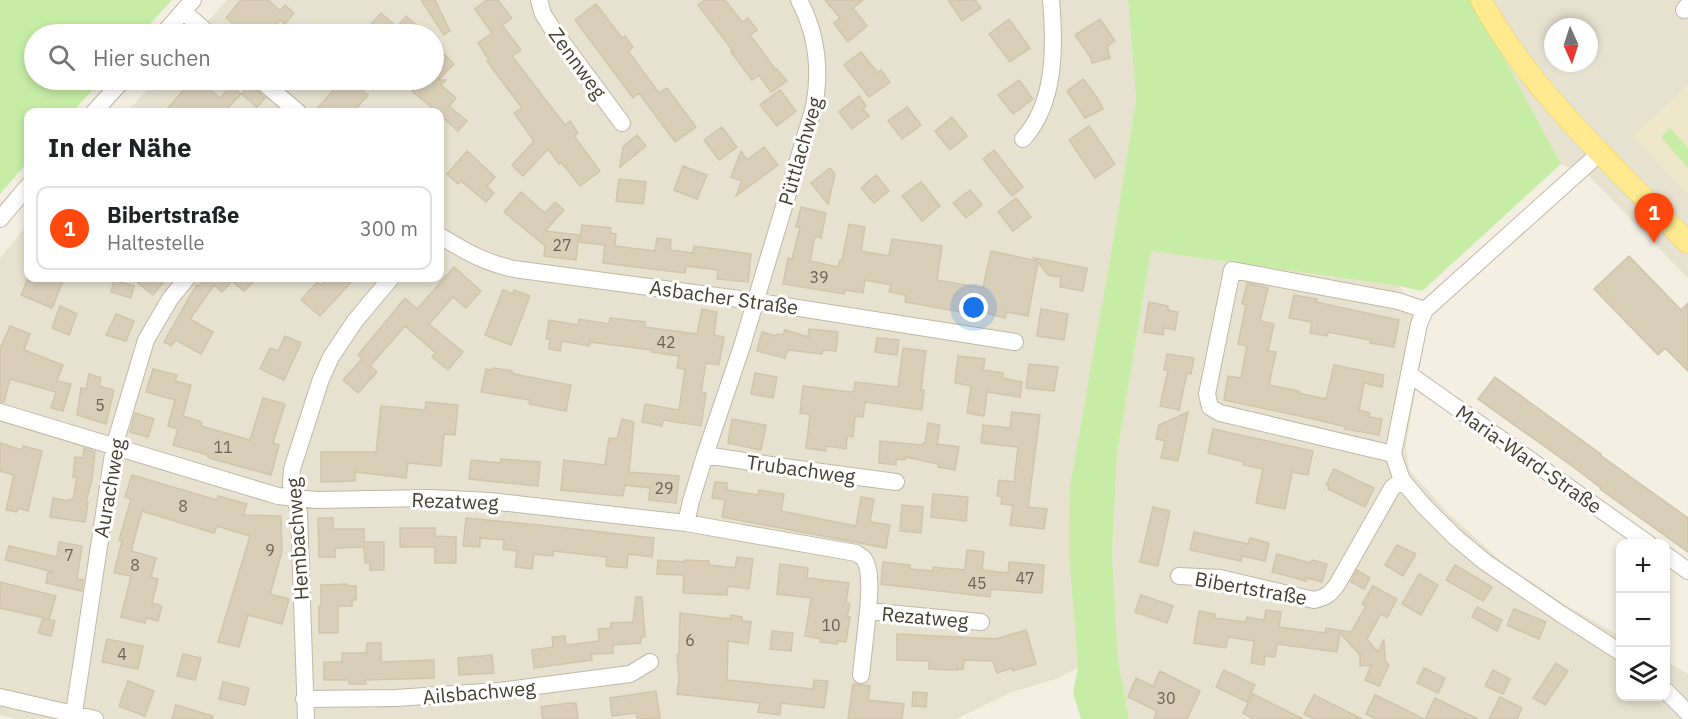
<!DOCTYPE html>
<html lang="de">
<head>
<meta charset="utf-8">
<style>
	body { margin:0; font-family:"IBM Plex Sans",sans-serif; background:#f6f6f6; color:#202124 }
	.controls { position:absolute; right:18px; bottom:18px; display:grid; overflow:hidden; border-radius:12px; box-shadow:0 3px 9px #0003 }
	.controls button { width:54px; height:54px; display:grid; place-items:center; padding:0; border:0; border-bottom:2px solid #e0e0e0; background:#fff; color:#202124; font:30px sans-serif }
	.compass { position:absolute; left:1544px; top:18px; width:54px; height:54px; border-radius:50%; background:#fff; box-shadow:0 3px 9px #0003; rotate:177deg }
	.you { position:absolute; left:974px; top:308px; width:21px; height:21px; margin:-15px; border:4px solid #fff; border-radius:50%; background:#1a73e8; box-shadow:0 0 0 9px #1a73e833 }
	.badge { display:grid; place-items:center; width:39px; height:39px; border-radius:50%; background:#ff480d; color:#fff; font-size:20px; font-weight:700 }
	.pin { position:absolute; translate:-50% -50px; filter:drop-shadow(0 2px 3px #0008) }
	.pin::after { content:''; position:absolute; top:32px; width:21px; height:18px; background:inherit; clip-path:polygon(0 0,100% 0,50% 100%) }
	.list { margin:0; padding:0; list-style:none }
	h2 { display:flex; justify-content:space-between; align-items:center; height:78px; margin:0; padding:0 24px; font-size:26px }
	h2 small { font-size:20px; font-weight:400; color:#757577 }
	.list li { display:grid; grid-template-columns:39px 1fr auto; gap:18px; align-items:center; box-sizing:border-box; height:84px; margin:0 12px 12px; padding:0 12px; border:2px solid #e0e0e0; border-radius:12px }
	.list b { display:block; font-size:22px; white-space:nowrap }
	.list p { margin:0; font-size:20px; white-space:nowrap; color:#757577 }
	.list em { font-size:20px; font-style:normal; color:#757577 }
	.icon { flex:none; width:33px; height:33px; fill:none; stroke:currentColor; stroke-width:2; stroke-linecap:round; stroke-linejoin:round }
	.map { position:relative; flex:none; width:1688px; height:719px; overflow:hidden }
	.search { position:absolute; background:#fff; box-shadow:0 3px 9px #0003; left:24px; top:24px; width:420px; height:66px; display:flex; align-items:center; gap:15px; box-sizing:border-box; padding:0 21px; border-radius:33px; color:#757577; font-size:22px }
	.panel { position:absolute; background:#fff; box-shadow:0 3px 9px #0003; left:24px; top:108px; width:420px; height:174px; border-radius:12px }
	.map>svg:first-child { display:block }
	.residential { fill:#e7e2d0; fill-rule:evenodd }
	.education { fill:#eee7ca }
	.green { fill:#c6eca6 }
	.building { fill:#d9cfb9; stroke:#d1c5a9; stroke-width:1.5 }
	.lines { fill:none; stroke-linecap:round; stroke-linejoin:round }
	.minor-casing { stroke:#bfb8a4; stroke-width:18 }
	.major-casing { stroke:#eecf55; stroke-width:22 }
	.minor { stroke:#fff; stroke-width:16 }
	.major { stroke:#ffea8f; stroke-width:21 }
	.labels { text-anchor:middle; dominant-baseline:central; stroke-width:6; stroke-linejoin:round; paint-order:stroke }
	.number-label { font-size:16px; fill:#6a6354 }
	.street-label { font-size:20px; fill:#453f32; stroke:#fff }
</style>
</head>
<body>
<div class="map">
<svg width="1688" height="719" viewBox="0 0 1688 719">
	<rect width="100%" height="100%" fill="#f3efe2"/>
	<path class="residential" d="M227 0H1128L1136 99 1113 242 1069 555 1078 668 1056 679 1012 692 956 719H16L0 715V258L28 224V278H440V112H127L156 80H434V34H196Z
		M1473 0H1688V278L1587 174 1561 164ZM1553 27H1589V63H1553Z
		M1151 251 1399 286 1427 323 1406 445 1409 470 1450 515 1501 561 1559 601 1620 636V696H1666V661L1688 674V719H1129L1118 660 1112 553 1117 455Z"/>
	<path class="education" d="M1688 85V194L1632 136Z"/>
	<path class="green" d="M0 0H172L141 34H34V80H102L72 112H28V162L0 194Z
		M1128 0H1473L1561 164 1422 291 1399 286 1151 251 1117 455 1112 553 1118 660 1129 719H1081L1073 692 1078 668 1069 555 1070 487 1113 242 1136 99Z
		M1670 128 1688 148V168L1661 137Z"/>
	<path class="building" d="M241 0H268L280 11 285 5 294 13 285 24 280 20 267 34H246L226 18Z
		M421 0H435L450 31 444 35Z
		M487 0H498L512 18 502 25 521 50 512 56 565 125 570 121 578 133 574 136 600 171 580 186 561 162 559 164 548 149 523 176 512 165 534 141 514 113 522 108 487 61 489 60 478 43 492 33 475 9Z
		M705 0H725L742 22 748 18 757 30 750 35 776 70 777 69 787 81 771 92 759 75 752 80 731 52 733 51 698 5Z
		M825 0H863L853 8 867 26 848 42 834 23 840 18Z
		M948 0H975L981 8 962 21Z
		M596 4 622 38 625 36 633 47 628 51 659 93 667 88 696 127 675 142 639 93 633 98 575 20Z
		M381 13 397 27 406 16 427 34H386L372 23Z
		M1009 19 1030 48 1010 62 989 34Z
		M1100 19 1115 41 1107 46 1110 58 1092 63 1091 58 1075 35Z
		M434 45 454 64 438 80H446L441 85 456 98 449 106 467 121 458 131 440 115V112H437L412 91 421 80H434Z
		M861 52 878 73 881 70 890 82 869 97 844 65Z
		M1083 79 1096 96 1103 109 1085 118 1067 91Z
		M193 80H199L220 98 231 86 241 94 224 112H164Z
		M350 80 368 95 353 112H314L338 85 343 89Z
		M1019 80 1033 99 1013 114 998 95Z
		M250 84 265 98 257 107 242 94Z
		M780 90 796 111 777 126 760 105Z
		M859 96 866 106 863 109 869 116 852 129 839 112Z
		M907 107 921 125 902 139 888 121Z
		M952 117 967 136 950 150 935 131Z
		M1089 126 1115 164 1095 178 1069 140Z
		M722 127 737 147 719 160 704 140Z
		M637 135 646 146 620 167 623 147Z
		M764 147 778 165 736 196 742 181 731 177 741 151 747 160Z
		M994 150 1023 187 1012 196 983 159Z
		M467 151 495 177 487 186 494 193 486 202 461 181 458 184 447 174Z
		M683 166 707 175 697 199 674 190Z
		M830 168 835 174 828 204 811 183Z
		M876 175 889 191 874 203 861 188Z
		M619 179 646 182 643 204 616 201Z
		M921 182 940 206 922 221 902 196Z
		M970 190 982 205 966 218 953 203Z
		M521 192 545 213 555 202 564 210 545 231 579 235 576 260 544 256 545 246 504 212Z
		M1016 198 1031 217 1013 231 998 212Z
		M801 207 826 213 821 238 815 236 810 261 838 267 840 260H842L849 224 865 227 861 251 889 256 892 239 942 246 937 280 983 288 991 251 1037 261 1034 258 1087 268 1083 291 1060 287 1061 277 1048 275 1038 262 1028 316 1007 312 1005 318 972 309 971 314 905 302 906 295 889 292 891 285 865 280 863 293 845 290 844 294 783 284 788 258 792 259 800 227H796Z
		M582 225 611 228 610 233 616 234 615 246 655 251 657 238 671 240 670 250 693 253 694 246 751 254 748 282 717 279 718 270 686 266 685 273 603 263 605 245 580 242Z
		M1629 256 1681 310 1688 303V371L1665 348 1658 355 1594 289Z
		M454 267 481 291 466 308 453 297 429 324 463 352 448 370 432 357 436 353 405 326 370 366 377 372 358 393 343 380 362 359 358 355 405 298 417 309Z
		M28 278H54L63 281 52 308 21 295Z
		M132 278H167L153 295Z
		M205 278H257L244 291 232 281 222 292 214 285 190 319 213 332 201 354 176 340 171 346 164 342 191 294 197 285 199 286Z
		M327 278H355L320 316 301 300 317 282 321 285Z
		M114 280 134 286 131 298 111 292Z
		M1247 283 1268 288 1260 321 1274 324 1268 351 1276 352 1269 385 1299 391 1298 393 1326 399 1334 365 1384 375 1382 387 1364 383 1359 410 1370 413 1369 417 1382 419 1379 435 1345 429 1346 427 1309 418 1224 400 1228 376 1241 378 1247 346 1238 344 1246 305 1242 304Z
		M503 290 513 294 514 290 530 296 511 345 485 335Z
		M1294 295 1317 299 1316 302 1399 320 1394 347 1370 343V340L1328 332 1327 336 1310 333 1312 322 1289 318Z
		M1149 302 1168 306V310L1178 312 1175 330 1164 328 1163 335 1144 332Z
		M60 306 77 314 69 335 52 328Z
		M702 309 717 312 714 335 724 337 719 365 706 363 701 392 706 393 701 426 663 420 662 426 642 422 645 404 679 410 685 369 677 368 679 356 652 352V350L590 342 589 346 562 341 560 351 549 349 550 339H546L549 320 578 325 579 319 609 324 610 318 645 322V327L697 334Z
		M1041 309 1068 314 1064 340 1037 336Z
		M116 314 134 321 126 341 106 335Z
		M10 326 30 334 24 350 63 365 57 381 71 384 63 411 51 408 56 392 10 379 4 402H0V349Z
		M809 329 838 332 836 351 823 350 822 354 788 350 785 358 757 351 762 332 776 336 777 334 783 335 785 330 808 337Z
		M285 336 301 343 284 380 260 369 270 348 278 351Z
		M877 338 899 340 897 355 875 352Z
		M903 348 926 351 921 390H924L922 410 865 402 863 417 855 416 853 437 847 436 846 449 827 446 826 451 806 448 810 414 800 413 803 386 850 392 854 391 855 382 898 387Z
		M1167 354 1194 358 1191 374 1187 373 1179 410 1160 406 1168 370H1164Z
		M958 356 985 359 983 370 1003 373V378L1022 382 1020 397 987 392 984 416 967 413 971 386 955 383Z
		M1029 364 1058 367 1054 391 1026 388Z
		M493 368 512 371V373L519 375 571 385 566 411 529 404 530 400 481 392 486 369 492 370Z
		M153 369 177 375 175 381 191 385 183 416 202 422 201 426 250 440 263 398 285 404 273 443 279 445 271 475 213 459 208 457V455L173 445 178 429 168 426 175 400 146 392Z
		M755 373 777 377 773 398 751 394Z
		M89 374 101 378 99 386 114 390 106 424 77 415 81 388 86 389Z
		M1495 377 1601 454 1600 455 1688 518V552L1600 489 1601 488 1572 466 1478 399Z
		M426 402 458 405 455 435 444 434 441 466 408 463 406 478 355 472V481L321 482V452H376L381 406 425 410Z
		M1012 412 1040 415 1028 507 1047 509 1044 529 1010 525 1013 505 1001 504 1002 497 997 496 999 480 1014 482 1018 447 981 443 983 425 1010 428Z
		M1188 412 1178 461 1161 458 1165 441 1156 439 1159 425Z
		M135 413 154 419 148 437 130 432Z
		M622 419 634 422 629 472 679 476 676 503 649 500 650 488 625 485 623 496 561 490 564 460 605 465 609 438 617 439Z
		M732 419 766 425 761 450 728 443Z
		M928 423 940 425 937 444 959 447 955 470 938 467V464L906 457 905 460 896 459V465L879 463 880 441 923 445V443H925Z
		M1213 429 1313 451 1308 475 1292 472 1285 509 1256 503 1263 469 1243 465 1244 462 1208 453Z
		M0 443 22 450 23 446 42 451 28 511 18 508 17 512 6 510 14 475 0 471Z
		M84 448 95 452 92 479 86 502H88L85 522 50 517 53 498 70 501V499L73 500 77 477H73L75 457 83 458Z
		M501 459 540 462 538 486 469 479 471 460 501 463Z
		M1334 469 1374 488 1365 507 1328 489 1329 486 1326 485Z
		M132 475 217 500 218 496 247 504 243 515 281 516 282 552 270 594 289 599 282 624 248 615 239 647 218 642 250 536 217 526 214 533 142 511 131 551 156 558 151 577 158 579 152 603 162 606 158 621 146 618 145 623 121 617 131 576 114 573 122 541 119 540 131 499 125 497Z
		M715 482 727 483V490L758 495 759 490 784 494 781 511 856 526 861 497 874 499 870 522 890 525 886 548 722 517 725 500 712 498Z
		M933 494 968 497 966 521 931 517Z
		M902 505 923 507 921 533 900 531Z
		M1153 507 1170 511 1158 566 1140 562Z
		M318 518H333V529H364V542H384V570H370V563H365L364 547 335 548V557H319Z
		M466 518 539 525 654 538 652 557 628 554 627 568 606 566 607 557 553 551V556L534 554 532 569 515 567 517 551 503 549 504 540 480 538V547L463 546Z
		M400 528H435V536L456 537V563H435V547H400Z
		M1194 532 1248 544 1250 538 1269 543 1265 561 1242 556 1241 561 1190 550Z
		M59 542 82 546 77 579 83 580 82 591 46 583 48 572 53 573 54 572 5 560 9 546 57 557Z
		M1397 545 1416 554 1403 576 1385 565Z
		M967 550 984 552 982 570 1008 573 1009 562 1044 565 1042 593 991 589 990 597 881 584 883 562 910 565V569L933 571V567L965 570Z
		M1277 554 1311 563 1312 560 1327 564 1322 582 1307 578 1306 581 1272 572Z
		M737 557 753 559 749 589 728 586 727 595 683 593 684 575 657 574 658 560 684 562 685 560 709 561V565L735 568Z
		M780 564 808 568 807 578 849 583 846 603 850 604 847 617H850L846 642 838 641 837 644 820 642 821 639 805 636 811 598 777 594Z
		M1455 565 1492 587 1483 601 1446 580Z
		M1357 570 1370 578 1364 589 1351 582Z
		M1419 574 1438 585 1421 615 1402 604Z
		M0 582 56 596 49 619 0 608Z
		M347 584V586H356V600H352V606H338V633H319V606H321V585Z
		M1373 586 1397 599 1387 618 1381 614 1367 639 1378 652 1384 639 1385 660 1389 665 1379 686 1365 680 1371 665 1360 666V655L1340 633 1337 652 1277 644 1275 657 1265 656 1264 665 1251 663 1254 641 1228 637 1226 648 1194 643 1199 611 1215 614 1214 618 1246 622 1247 617 1264 620 1266 610 1281 612 1279 627 1325 633 1326 628 1351 632 1366 606 1362 604Z
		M1141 595 1173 606 1167 623 1135 612Z
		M636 597H642L645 637H641V643L613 645V653L591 654 592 660 534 668 532 650 553 647 552 637 565 636 566 645 599 641 598 629 611 628V623L633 622Z
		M1477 607 1502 620 1497 631 1472 617Z
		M1514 609 1546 622 1539 639 1507 625Z
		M680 613 731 619V615L742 617V621L751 622 748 644 728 641 727 680 813 689 814 680 828 681 824 708 781 703 780 715 758 712 760 703 677 694 679 680 677 655 679 654Z
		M43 618 55 621 51 636 38 633Z
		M1026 630 1036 664 1013 671 1012 668 997 673 993 661 964 660 963 669H957V670L929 669V661L897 660V634L996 639Z
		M772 631 793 633 791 651 770 649Z
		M107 639 143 646 138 669 102 662Z
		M367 643H381V662L434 660V678L365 680 366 684H349V680H324V662H342V653H366Z
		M183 654 201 658 195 680 177 676Z
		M492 655 494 673 459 675 458 658Z
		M1556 663 1568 671 1545 705 1533 698Z
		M1424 668 1445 678 1438 693 1417 683Z
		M1224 670 1255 685 1247 702 1216 687Z
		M1493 670 1510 679 1503 694 1485 686Z
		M1160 671 1200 691 1187 719H1154L1157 711 1128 697 1136 678 1153 686Z
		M128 681 154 691 145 716 119 706Z
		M223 682 249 688 245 705 219 699Z
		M853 684 870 686 868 700 904 704 902 719H848Z
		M656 691 660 718 637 719V713L612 716 610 698Z
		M913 692 927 693 926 707 912 706Z
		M1253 694 1303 719H1254L1243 713Z
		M1314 695 1362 719H1314L1304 714Z
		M1375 695 1392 703 1424 719H1376L1366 714Z
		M1500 697 1522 708 1517 719H1489Z
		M1435 698 1453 707 1478 719H1425Z
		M569 703H576L578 719H543L541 707Z
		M176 705 213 716 212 719H172Z"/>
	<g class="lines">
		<defs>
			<path id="minor" d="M539 0 543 14 553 30 622 123
				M1684 10 1688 5
				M183 11 209 34
				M163 34 193 0
				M260 80 298 112
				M94 112 123 80
				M1023 139C1056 103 1055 46 1051 0
				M1601 152 1425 310 1419 324 1393 454 1402 480 1423 505 1455 537 1485 562 1561 614 1620 652
				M0 219 28 186
				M440 236C467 252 483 262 514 269L754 301 1015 342
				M1409 374 1649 544
				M0 412 278 496 316 500 430 498 490 501 686 523 856 553C858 555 862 556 864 559 872 570 869 598 868 611L981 622
				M1393 454 1220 413 1210 407 1207 394 1232 270 1398 301 1425 310
				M705 455 784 467 896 482
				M686 523 691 501 705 455 742 346 814 107C821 70 817 34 799 0
				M1666 555 1688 571
				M1179 576 1220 578 1314 600C1326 597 1331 594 1338 583L1392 488 1402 480
				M861 675 868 611
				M1666 691 1688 713
				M0 697 95 719
				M304 699 396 698 498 691 630 674 650 662
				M74 713 114 447 146 340 170 299 187 278
				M306 719 299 513 291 484 292 469 321 379 331 357 355 321 391 278"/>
			<path id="major" d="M1481 0C1532 94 1615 166 1688 243"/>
		</defs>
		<use href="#minor" class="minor-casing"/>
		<use href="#major" class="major-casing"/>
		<use href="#minor" class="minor"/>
		<use href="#major" class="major"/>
	</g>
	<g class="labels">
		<g class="number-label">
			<text x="562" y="245">27</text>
			<text x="819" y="277">39</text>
			<text x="666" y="342">42</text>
			<text x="100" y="405">5</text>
			<text x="223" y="447">11</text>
			<text x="664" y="488">29</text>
			<text x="183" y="506">8</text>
			<text x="270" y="550">9</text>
			<text x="69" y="555">7</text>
			<text x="135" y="565">8</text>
			<text x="1025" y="578">47</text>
			<text x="977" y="583">45</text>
			<text x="831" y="625">10</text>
			<text x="690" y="640">6</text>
			<text x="122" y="654">4</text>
			<text x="1166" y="698">30</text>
		</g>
		<g class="street-label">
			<text transform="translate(578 63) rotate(54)">Zennweg</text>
			<text transform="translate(800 151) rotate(-74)">Püttlachweg</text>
			<text transform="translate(724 297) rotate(8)">Asbacher Straße</text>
			<text transform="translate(1529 459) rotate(35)">Maria-Ward-Straße</text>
			<text transform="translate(801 469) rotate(8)">Trubachweg</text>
			<text transform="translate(109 488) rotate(-80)">Aurachweg</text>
			<text transform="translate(455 501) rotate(2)">Rezatweg</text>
			<text transform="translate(297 539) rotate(-94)">Hembachweg</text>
			<text transform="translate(1251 588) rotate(10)">Bibertstraße</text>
			<text transform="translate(925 617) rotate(5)">Rezatweg</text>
			<text transform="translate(479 692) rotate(-5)">Ailsbachweg</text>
		</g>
	</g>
</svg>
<div class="controls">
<button>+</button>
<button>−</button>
<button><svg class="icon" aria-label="layers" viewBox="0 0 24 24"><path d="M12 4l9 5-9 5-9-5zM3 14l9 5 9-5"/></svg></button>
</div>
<svg class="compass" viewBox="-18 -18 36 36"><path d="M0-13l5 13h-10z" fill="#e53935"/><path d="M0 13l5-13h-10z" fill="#757577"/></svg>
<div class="you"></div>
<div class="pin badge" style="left:1654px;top:243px">1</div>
<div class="search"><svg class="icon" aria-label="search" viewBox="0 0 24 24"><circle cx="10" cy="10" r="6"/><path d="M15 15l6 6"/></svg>Hier suchen</div>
<section class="panel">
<h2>In der Nähe<small></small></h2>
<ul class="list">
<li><span class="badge">1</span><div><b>Bibertstraße</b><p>Haltestelle</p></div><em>300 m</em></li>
</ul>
</section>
</div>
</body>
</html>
